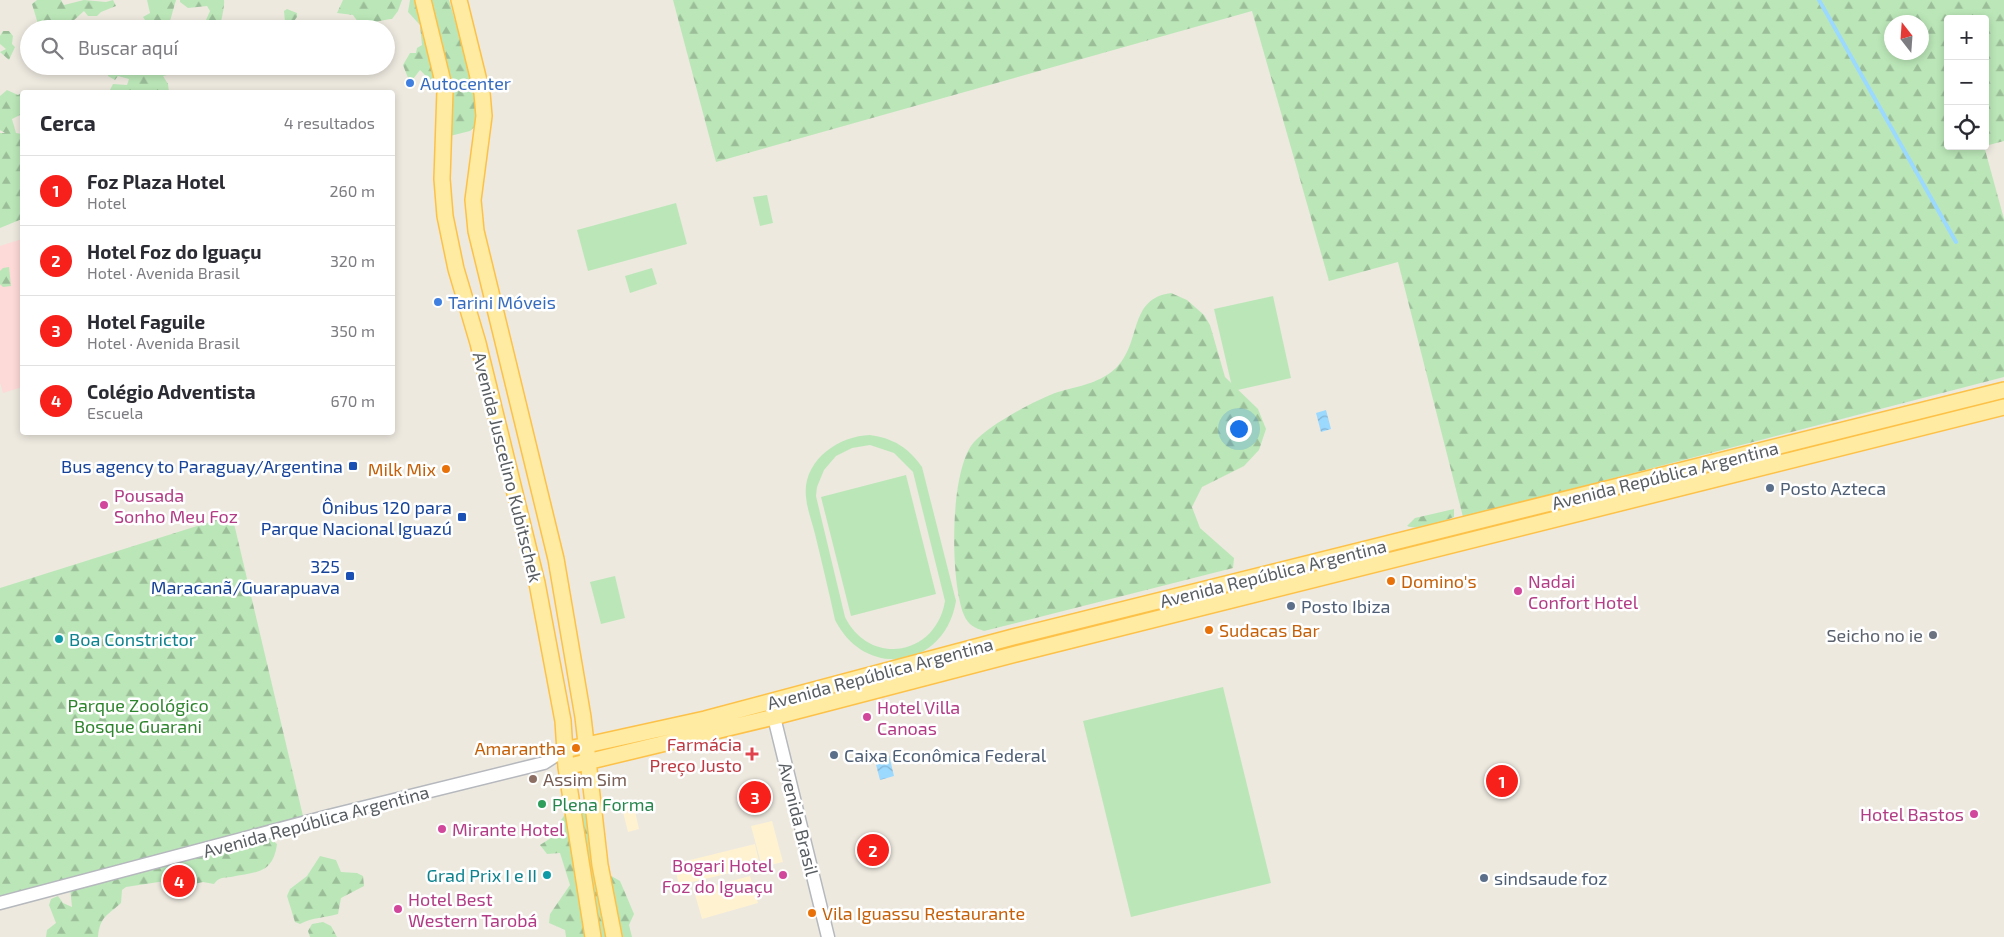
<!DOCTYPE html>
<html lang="es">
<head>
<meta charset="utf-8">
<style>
	body { margin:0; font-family:"Exo 2",sans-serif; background:#f2f2f3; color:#2b2b33 }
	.controls { position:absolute; right:15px; top:15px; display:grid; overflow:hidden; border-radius:5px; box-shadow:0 2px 8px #0003 }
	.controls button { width:45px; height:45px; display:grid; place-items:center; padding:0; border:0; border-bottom:1px solid #e1e1e2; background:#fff; color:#2b2b33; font:25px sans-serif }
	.compass { position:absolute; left:1884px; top:15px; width:45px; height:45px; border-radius:50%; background:#fff; box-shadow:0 2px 8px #0003; rotate:343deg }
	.you { position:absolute; left:1238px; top:428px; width:18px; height:18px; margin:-12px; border:4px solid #fff; border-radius:50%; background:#1a73e8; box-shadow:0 0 0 8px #1a73e833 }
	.badge { display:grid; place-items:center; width:32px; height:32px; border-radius:50%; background:#f7201a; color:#fff; font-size:16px; font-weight:700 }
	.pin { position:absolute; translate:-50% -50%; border:2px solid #fff; box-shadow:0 1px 5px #0006 }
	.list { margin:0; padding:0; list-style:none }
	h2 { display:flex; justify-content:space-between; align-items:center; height:65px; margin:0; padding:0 20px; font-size:21px }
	h2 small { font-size:16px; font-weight:400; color:#7c7c81 }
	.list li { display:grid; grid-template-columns:32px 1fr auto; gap:15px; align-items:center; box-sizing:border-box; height:70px; padding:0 20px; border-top:1px solid #e1e1e2 }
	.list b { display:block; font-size:19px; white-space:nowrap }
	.list p { margin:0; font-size:16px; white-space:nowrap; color:#7c7c81 }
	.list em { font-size:16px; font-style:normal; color:#7c7c81 }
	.icon { flex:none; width:28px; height:28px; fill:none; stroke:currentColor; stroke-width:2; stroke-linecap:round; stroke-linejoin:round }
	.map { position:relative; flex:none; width:2004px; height:937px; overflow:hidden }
	.search { position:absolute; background:#fff; box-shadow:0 2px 8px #0003; left:20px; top:20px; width:375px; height:55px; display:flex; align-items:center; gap:12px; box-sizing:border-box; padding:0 18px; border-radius:28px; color:#7c7c81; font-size:19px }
	.panel { position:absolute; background:#fff; box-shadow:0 2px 8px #0003; left:20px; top:90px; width:375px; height:345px; border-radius:5px }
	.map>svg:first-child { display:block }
	.commercial { fill:#fff2d1 }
	.medical { fill:#fdd9d7 }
	.green { fill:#bbe7b8; fill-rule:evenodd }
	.forest { fill:url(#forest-firs); fill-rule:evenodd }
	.water { fill:url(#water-waves) }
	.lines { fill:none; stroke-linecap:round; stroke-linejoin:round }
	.stream { stroke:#9cd9ff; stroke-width:4 }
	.minor-casing { stroke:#b5b8bd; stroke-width:15 }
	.major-casing { stroke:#fdc148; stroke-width:18 }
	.minor { stroke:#fff; stroke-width:12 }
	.major { stroke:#ffeba1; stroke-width:15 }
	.shop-dot { fill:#3f7fe0; stroke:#fff; stroke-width:2 }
	.transit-dot { fill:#1a4fb4; stroke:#fff; stroke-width:2 }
	.food-dot { fill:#e8710a; stroke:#fff; stroke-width:2 }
	.service-dot { fill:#5c6f8a; stroke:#fff; stroke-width:2 }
	.hotel-dot { fill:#d1479c; stroke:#fff; stroke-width:2 }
	.worship-dot { fill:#6b7280; stroke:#fff; stroke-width:2 }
	.culture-dot { fill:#0f9aa8; stroke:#fff; stroke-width:2 }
	.health-dot { fill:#e0444e; stroke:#fff; stroke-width:2 }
	.education-dot { fill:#8d6e63; stroke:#fff; stroke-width:2 }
	.leisure-dot { fill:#2e9e5b; stroke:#fff; stroke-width:2 }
	.labels { text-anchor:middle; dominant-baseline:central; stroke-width:5; stroke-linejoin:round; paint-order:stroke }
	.shop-label { font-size:18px; fill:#366cbe; stroke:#fff; text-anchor:start }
	.transit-label { font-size:18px; fill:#164399; stroke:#fff; text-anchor:end }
	.street-label { font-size:18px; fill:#585d61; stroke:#fff }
	.food-label { font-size:18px; fill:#c56008; stroke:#fff; text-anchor:start }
	.service-label { font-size:18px; fill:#4e5e75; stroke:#fff; text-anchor:start }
	.hotel-label { font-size:18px; fill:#b23c85; stroke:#fff; text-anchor:start }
	.worship-label { font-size:18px; fill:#5b616d; stroke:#fff; text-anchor:end }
	.culture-label { font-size:18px; fill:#0d838f; stroke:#fff; text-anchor:start }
	.park-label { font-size:18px; fill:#2e842d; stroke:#fff }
	.health-label { font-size:18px; fill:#be3a42; stroke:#fff; text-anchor:end }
	.education-label { font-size:18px; fill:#785e54; stroke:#fff; text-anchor:start }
	.leisure-label { font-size:18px; fill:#27864d; stroke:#fff; text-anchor:start }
</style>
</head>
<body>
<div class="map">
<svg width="2004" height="937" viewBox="0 0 2004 937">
	<defs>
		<pattern id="forest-firs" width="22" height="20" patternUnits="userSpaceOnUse" patternTransform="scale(1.25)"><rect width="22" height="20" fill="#bbe7b8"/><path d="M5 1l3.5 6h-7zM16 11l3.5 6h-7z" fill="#9bbe99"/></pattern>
		<pattern id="water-waves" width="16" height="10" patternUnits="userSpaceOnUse" patternTransform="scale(1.25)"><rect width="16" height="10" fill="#9cd9ff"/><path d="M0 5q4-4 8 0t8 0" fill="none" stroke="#82b3d2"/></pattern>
	</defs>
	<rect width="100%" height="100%" fill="#ede9df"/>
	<path class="commercial" d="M633 802 639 829 628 832 621 804Z
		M772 821 783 862 762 867 751 826Z
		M755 844 760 866 679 885 674 864Z
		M750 876 758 903 702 919 694 891Z"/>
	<path class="medical" d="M22 239V387L3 393 0 382V246Z"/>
	<path class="green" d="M767 195 773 223 760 226 753 197Z
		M676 203 687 244 588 271 577 230Z
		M652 268 657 284 630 293 625 276Z
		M1273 296 1291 378 1233 391 1214 309Z
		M870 435C893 438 909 448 922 467L956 601C945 668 866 681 835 620 829 592 822 563 815 534 812 522 807 509 806 497 802 461 838 436 870 435ZM870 445 894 453 913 472 945 601C936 656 870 667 845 617L816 496 817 487 824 470 836 456 852 448Z
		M906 475 936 594 851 616 821 497Z
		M615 576 625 618 601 624 590 582Z
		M1223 687 1271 883 1131 917 1083 721Z"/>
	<path class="forest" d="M37 0H61L64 5 84 0 106 2 113 0 116 6 101 12 97 16H88L84 11 73 21 68 20 38 24 32 4Z
		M147 0H176L170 21 147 23 143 17 150 13Z
		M180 0H224C225 5 221 23 219 29H200V24L206 20 210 11 207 6 188 8 180 2Z
		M343 0H402L398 11 392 19C380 20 372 24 360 25L353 15 337 13Z
		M410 0H449L478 99 486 116 470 131 450 136 441 92C432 86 428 77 420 70L410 83 403 65 410 53H416L417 48 422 45 420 25 408 12Z
		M673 0H2004V141L1985 146V19H1948V146H1984L2004 219V377L1463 517 1398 262 1329 281 1252 11 716 162ZM1892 22H1922V52H1892Z
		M287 9 297 13V17L291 25 285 22 284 11Z
		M3 31H9L13 36 12 44 15 47 9 60 0 52 6 49 0 44V36Z
		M107 66H174L175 73 163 76 168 84 169 92 158 90 154 92H109L113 84 127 85 129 79 118 76 115 80 108 76Z
		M7 90 18 95 26 90 22 92 21 101 22 114 12 119 16 133 22 134V219L0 228V133H5L0 130V96Z
		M9 267 11 286 3 287 0 284V271L3 268Z
		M1171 293 1187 300 1204 315 1210 325 1225 377 1258 409 1266 429 1259 450 1244 466 1202 487 1192 507 1200 528 1234 558 1233 568 984 631C975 628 968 625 964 615 950 582 949 470 974 442 991 424 1035 400 1058 392 1079 386 1101 383 1117 367 1142 341 1128 299 1171 293Z
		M1454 509V517C1438 523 1423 531 1407 526L1415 518Z
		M232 515 303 816 103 869 104 870 264 834 277 844C273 873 258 872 231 877 223 878 219 877 214 884L203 882 181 887 172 880 126 887 122 890 121 903C107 916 100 916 98 937H46L47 930 56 923 49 905 51 899 58 896 63 903 72 907 70 887 76 876 0 896V588Z
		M584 806 592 815 606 873 620 881 634 914 629 925 632 937H566L565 930 549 923 550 914 570 885 560 853 547 854 540 845 554 836 553 832 570 807Z
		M320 856 336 860 341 872 357 873 363 876 364 886 341 898 338 914C325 918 313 917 300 924L295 922 287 896 290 889 307 876Z
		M323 922 331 926 337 937H310L308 931 312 924Z"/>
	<path class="water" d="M1326 410 1331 429 1321 432 1316 413Z
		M882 751 889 755 894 776 880 780 873 753Z"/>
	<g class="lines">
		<path class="stream" d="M1819 0 1956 242"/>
		<defs>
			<path id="minor" d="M772 709 828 937
				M0 903 329 816 544 763 564 750"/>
			<path id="major" d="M423 0 445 90 442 179 445 216 456 269 478 343 537 583 563 721 566 767 593 937
				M459 0 482 93 484 116 473 200 476 231 556 559 583 717 600 865 614 937
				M564 750 705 719 1013 637 2004 390
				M566 767 774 717 1016 654 2004 407"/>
		</defs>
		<use href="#minor" class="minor-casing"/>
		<use href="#major" class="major-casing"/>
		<use href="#minor" class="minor"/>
		<use href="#major" class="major"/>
	</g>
	<g class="shop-dot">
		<circle cx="410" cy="83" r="5"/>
		<circle cx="438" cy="302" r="5"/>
	</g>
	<g class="transit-dot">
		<rect x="348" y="461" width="10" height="10" rx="2.5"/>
		<rect x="457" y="512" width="10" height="10" rx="2.5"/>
		<rect x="345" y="571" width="10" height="10" rx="2.5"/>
	</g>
	<g class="food-dot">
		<circle cx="446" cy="469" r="5"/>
		<circle cx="1391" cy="581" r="5"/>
		<circle cx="1209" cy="630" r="5"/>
		<circle cx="576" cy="748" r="5"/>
		<circle cx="812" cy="913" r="5"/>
	</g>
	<g class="service-dot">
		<circle cx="1770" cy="488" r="5"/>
		<circle cx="1291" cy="606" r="5"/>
		<circle cx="834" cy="755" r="5"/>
		<circle cx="1484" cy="878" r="5"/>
	</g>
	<g class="hotel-dot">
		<circle cx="104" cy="505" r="5"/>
		<circle cx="1518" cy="591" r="5"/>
		<circle cx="867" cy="717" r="5"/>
		<circle cx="1974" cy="814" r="5"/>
		<circle cx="442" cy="829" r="5"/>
		<circle cx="783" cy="875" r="5"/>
		<circle cx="398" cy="909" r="5"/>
	</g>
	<circle class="worship-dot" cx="1933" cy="635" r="5"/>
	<g class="culture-dot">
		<circle cx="59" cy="639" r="5"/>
		<circle cx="547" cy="875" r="5"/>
	</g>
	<path class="health-dot" d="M749.5 746.5h5v5h5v5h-5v5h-5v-5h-5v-5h5z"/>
	<circle class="education-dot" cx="533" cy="779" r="5"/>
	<circle class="leisure-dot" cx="542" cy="804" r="5"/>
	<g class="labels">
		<g class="shop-label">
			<text x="420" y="83">Autocenter</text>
			<text x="448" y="302">Tarini Móveis</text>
		</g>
		<g class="transit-label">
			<text x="343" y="466">Bus agency to Paraguay/Argentina</text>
			<text x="452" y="507">Ônibus 120 para<tspan x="452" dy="21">Parque Nacional Iguazú</tspan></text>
			<text x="340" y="566">325<tspan x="340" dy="21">Maracanã/Guarapuava</tspan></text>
		</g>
		<g class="street-label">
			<text transform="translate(508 467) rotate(76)">Avenida Juscelino Kubitschek</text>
			<text transform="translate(1665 475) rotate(-14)">Avenida República Argentina</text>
			<text transform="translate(1273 573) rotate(-14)">Avenida República Argentina</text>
			<text transform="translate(880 673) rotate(-15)">Avenida República Argentina</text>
			<text transform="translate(799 819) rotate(76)">Avenida Brasil</text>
			<text transform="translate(316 821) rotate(-15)">Avenida República Argentina</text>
		</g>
		<g class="food-label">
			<text x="436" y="469" text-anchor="end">Milk Mix</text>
			<text x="1401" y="581">Domino's</text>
			<text x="1219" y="630">Sudacas Bar</text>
			<text x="566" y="748" text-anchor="end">Amarantha</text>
			<text x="822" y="913">Vila Iguassu Restaurante</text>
		</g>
		<g class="service-label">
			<text x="1780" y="488">Posto Azteca</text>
			<text x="1301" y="606">Posto Ibiza</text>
			<text x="844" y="755">Caixa Econômica Federal</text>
			<text x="1494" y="878">sindsaude foz</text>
		</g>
		<g class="hotel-label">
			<text x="114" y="495">Pousada<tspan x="114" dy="21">Sonho Meu Foz</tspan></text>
			<text x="1528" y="581">Nadai<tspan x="1528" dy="21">Confort Hotel</tspan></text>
			<text x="877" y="707">Hotel Villa<tspan x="877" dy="21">Canoas</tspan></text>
			<text x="1964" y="814" text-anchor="end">Hotel Bastos</text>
			<text x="452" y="829">Mirante Hotel</text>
			<text x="773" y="865" text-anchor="end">Bogari Hotel<tspan x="773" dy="21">Foz do Iguaçu</tspan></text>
			<text x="408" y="899">Hotel Best<tspan x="408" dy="21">Western Tarobá</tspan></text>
		</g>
		<g class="worship-label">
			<text x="1923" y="635">Seicho no ie</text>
		</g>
		<g class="culture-label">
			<text x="69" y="639">Boa Constrictor</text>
			<text x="537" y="875" text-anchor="end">Grad Prix I e II</text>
		</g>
		<g class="park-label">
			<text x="138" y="705">Parque Zoológico<tspan x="138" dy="21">Bosque Guarani</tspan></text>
		</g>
		<g class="health-label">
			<text x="742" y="744">Farmácia<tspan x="742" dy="21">Preço Justo</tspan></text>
		</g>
		<g class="education-label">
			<text x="543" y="779">Assim Sim</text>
		</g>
		<g class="leisure-label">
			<text x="552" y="804">Plena Forma</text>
		</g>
	</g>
</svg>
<div class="controls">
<button>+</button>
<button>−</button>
<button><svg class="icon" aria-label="locate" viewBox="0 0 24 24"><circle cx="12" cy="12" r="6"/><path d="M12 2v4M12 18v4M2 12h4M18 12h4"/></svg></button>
</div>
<svg class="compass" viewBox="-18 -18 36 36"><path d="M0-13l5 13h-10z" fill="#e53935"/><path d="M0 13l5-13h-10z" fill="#7c7c81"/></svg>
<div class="you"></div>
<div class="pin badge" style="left:1502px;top:781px">1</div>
<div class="pin badge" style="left:873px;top:850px">2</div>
<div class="pin badge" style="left:755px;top:797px">3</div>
<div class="pin badge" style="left:179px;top:881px">4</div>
<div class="search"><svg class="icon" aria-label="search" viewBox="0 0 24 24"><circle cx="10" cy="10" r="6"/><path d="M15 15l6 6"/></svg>Buscar aquí</div>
<section class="panel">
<h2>Cerca<small>4 resultados</small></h2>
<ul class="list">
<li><span class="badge">1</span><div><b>Foz Plaza Hotel</b><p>Hotel</p></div><em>260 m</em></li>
<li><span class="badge">2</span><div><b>Hotel Foz do Iguaçu</b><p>Hotel · Avenida Brasil</p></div><em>320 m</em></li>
<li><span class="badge">3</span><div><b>Hotel Faguile</b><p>Hotel · Avenida Brasil</p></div><em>350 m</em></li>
<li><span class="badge">4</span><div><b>Colégio Adventista</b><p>Escuela</p></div><em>670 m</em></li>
</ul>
</section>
</div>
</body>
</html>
